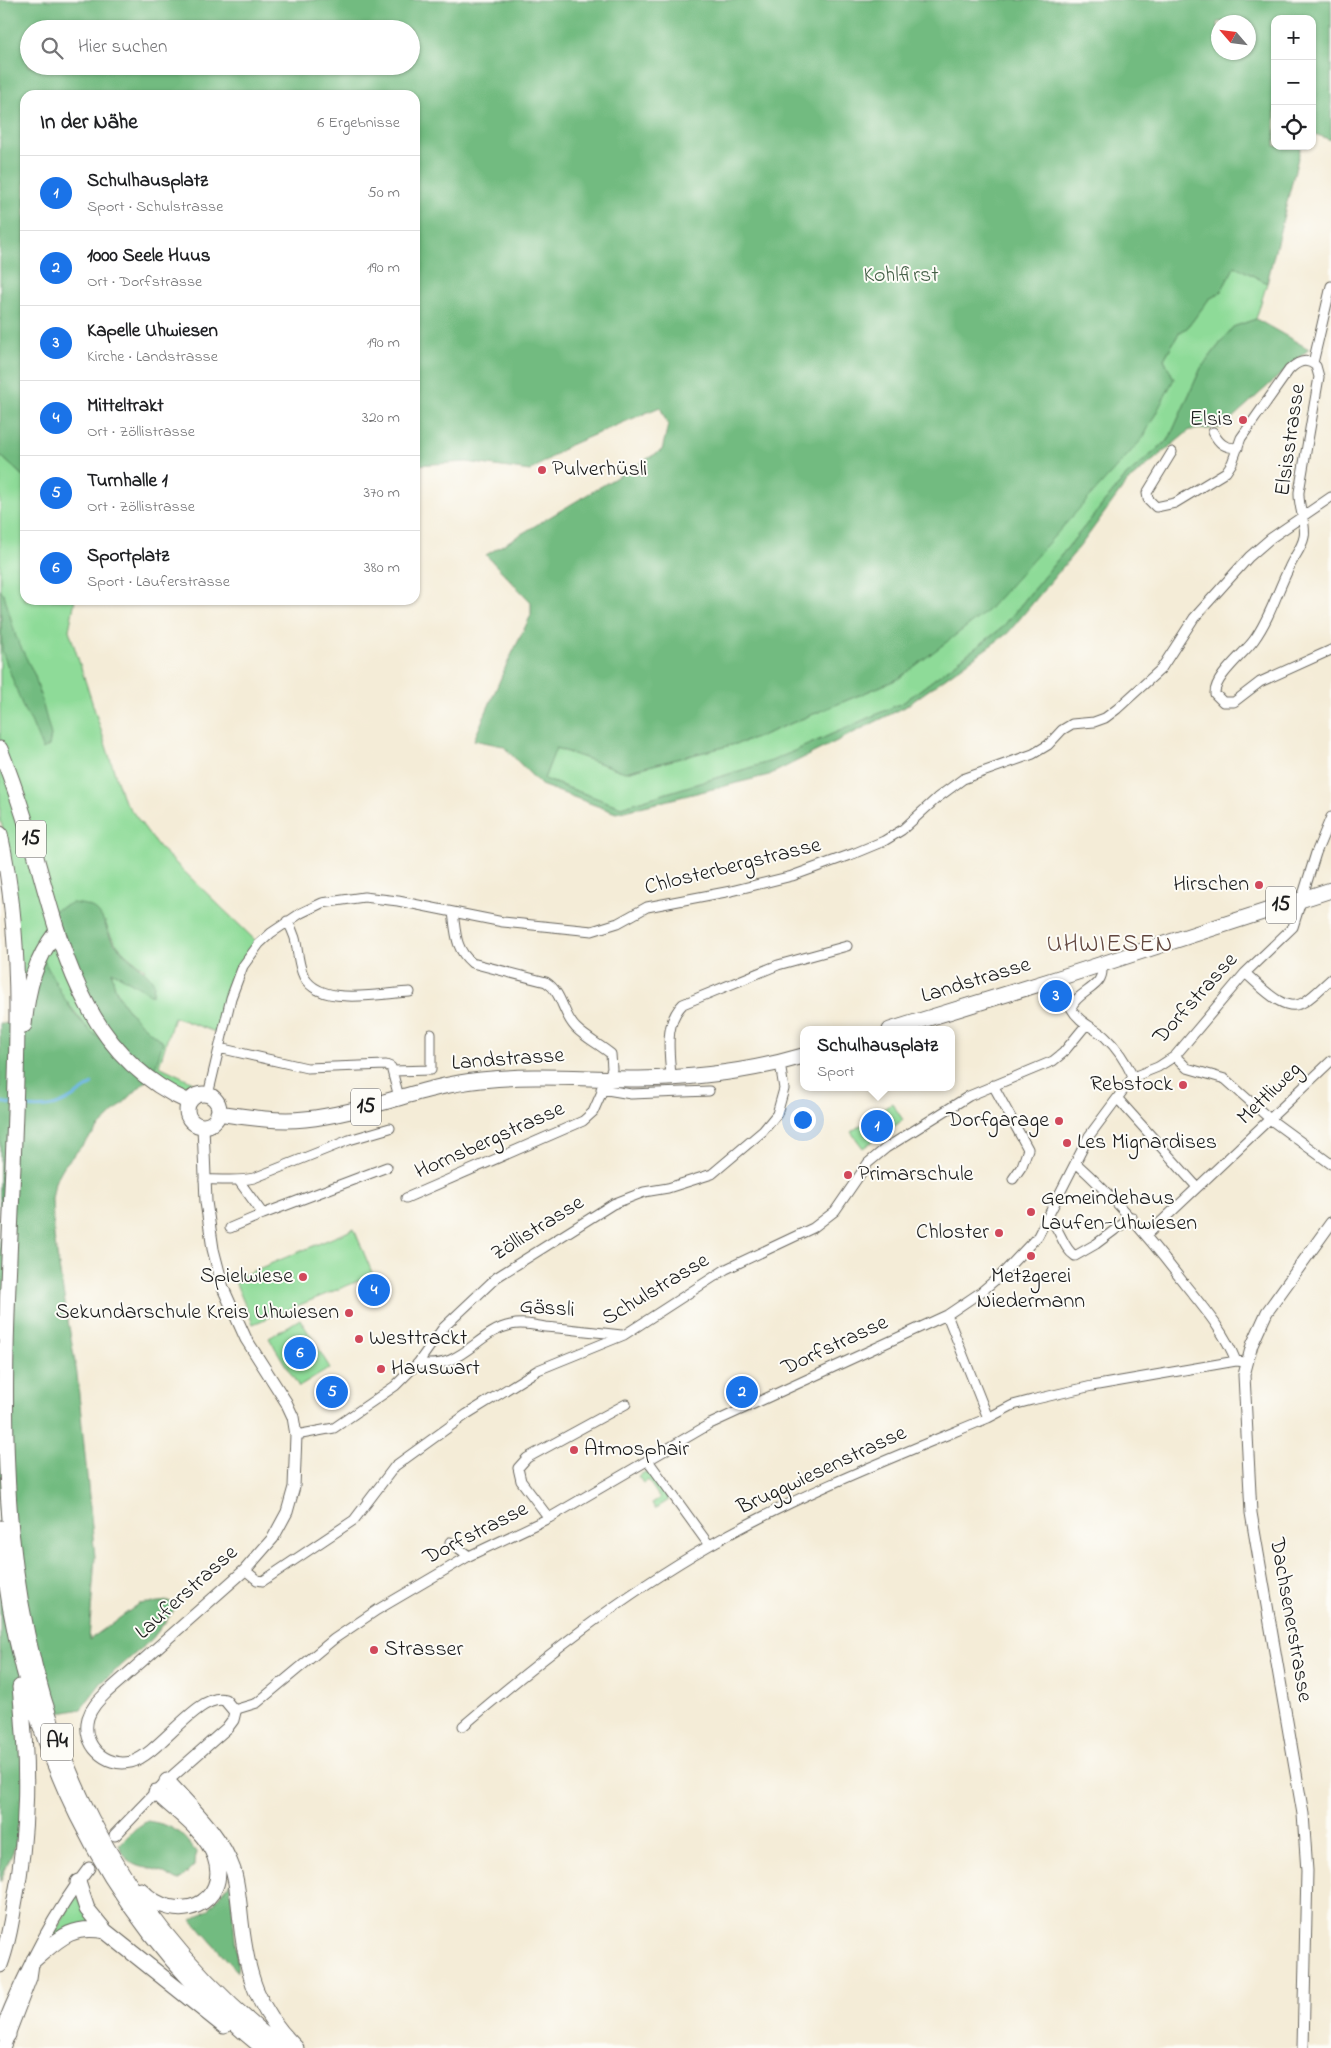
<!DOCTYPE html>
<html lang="de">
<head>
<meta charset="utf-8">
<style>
	body { margin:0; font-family:"Indie Flower",sans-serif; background:#f6f6f6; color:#202124 }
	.controls { position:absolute; right:15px; top:15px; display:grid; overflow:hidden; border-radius:10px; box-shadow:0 1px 4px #0004 }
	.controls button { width:45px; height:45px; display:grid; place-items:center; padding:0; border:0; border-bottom:1px solid #e0e0e0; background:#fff; color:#202124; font:25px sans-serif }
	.compass { position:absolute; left:1211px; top:15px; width:45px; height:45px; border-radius:50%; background:#fff; box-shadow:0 1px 4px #0004; rotate:298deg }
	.you { position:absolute; left:802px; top:1119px; width:18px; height:18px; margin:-12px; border:4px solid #fff; border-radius:50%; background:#1a73e8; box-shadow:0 0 0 8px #1a73e833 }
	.badge { display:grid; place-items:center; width:32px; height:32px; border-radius:50%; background:#1a73e8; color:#fff; font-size:16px; font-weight:700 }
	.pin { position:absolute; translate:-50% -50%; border:2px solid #fff; box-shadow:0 1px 5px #0006 }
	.popup { position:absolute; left:800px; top:1026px; width:155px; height:65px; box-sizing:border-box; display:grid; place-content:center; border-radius:10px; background:#fff; filter:drop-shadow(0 1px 4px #0005); font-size:16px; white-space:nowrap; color:#757577 }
	.popup b { font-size:19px; color:#202124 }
	.popup::after { content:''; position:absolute; left:50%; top:100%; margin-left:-10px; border:10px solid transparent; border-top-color:#fff }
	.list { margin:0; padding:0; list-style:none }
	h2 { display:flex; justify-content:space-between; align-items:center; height:65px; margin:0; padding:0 20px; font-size:21px }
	h2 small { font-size:16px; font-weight:400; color:#757577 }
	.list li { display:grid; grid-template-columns:32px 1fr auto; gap:15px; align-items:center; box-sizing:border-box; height:75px; padding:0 20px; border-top:1px solid #e0e0e0 }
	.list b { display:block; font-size:19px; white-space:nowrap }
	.list p { margin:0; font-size:16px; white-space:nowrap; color:#757577 }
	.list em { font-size:16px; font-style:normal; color:#757577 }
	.icon { flex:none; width:28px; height:28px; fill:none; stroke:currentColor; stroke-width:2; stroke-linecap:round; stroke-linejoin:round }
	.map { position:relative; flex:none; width:1331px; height:2048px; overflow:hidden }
	.search { position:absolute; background:#fff; box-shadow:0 1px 4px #0004; left:20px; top:20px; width:400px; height:55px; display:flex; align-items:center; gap:12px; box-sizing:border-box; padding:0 18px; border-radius:28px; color:#757577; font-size:19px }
	.panel { position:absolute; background:#fff; box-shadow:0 1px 4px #0004; left:20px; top:90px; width:400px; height:515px; border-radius:15px }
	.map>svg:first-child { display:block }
	.green { fill:#8edb98; stroke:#557c5a }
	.forest { fill:#72bb80; stroke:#476c4e; fill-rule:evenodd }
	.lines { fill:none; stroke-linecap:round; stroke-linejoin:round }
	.stream { stroke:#6ab5e3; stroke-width:3 }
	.minor-casing { stroke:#68655d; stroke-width:11 }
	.tertiary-casing { stroke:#68655d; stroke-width:13 }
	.primary-casing { stroke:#68655d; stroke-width:17 }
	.trunk-casing { stroke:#68655d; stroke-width:17 }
	.minor { stroke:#fff; stroke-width:9 }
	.tertiary { stroke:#fff; stroke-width:11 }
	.primary { stroke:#fff; stroke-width:15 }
	.trunk { stroke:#fff; stroke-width:15 }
	.poi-dot { fill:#d1495b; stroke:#fdfcf7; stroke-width:2 }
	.labels { text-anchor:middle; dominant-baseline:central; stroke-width:4; stroke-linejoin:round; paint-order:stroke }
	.shield { fill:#fdfcf7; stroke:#605f5e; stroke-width:1 }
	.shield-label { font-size:21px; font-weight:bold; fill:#1c1c1c }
	.park-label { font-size:22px; fill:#445f47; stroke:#fdfcf7 }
	.poi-label { font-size:22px; fill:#1c1c1c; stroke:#fdfcf7; text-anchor:start }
	.street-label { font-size:22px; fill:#1c1c1c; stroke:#fdfcf7 }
	.quarter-label { font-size:25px; letter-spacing:1px; fill:#61463e; stroke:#fdfcf7 }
</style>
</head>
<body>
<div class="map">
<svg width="1331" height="2048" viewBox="0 0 1331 2048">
	<rect width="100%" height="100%" fill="#fdfcf7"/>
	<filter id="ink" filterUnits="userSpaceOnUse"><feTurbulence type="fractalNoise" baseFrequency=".02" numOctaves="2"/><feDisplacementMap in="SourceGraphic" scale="10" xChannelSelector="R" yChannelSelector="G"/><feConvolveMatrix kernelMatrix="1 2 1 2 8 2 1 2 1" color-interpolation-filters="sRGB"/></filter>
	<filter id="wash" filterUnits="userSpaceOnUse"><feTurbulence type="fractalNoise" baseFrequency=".0096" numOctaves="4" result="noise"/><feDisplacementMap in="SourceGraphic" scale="20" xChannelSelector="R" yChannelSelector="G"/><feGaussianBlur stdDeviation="1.12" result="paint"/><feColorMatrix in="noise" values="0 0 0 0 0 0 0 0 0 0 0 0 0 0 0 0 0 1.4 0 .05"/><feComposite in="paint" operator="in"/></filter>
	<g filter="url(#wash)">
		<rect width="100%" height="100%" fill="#f4ecd7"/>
		<path class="green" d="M1235 266 1267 283 1256 319 1233 327 1201 368 1169 439 1125 477 1002 628 904 702 772 761 621 807 544 779 555 748 626 772 751 740 898 679 1174 379 1164 359 1179 333 1188 327 1209 299 1220 293Z
			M0 455 25 478V600H75L69 630 123 799 158 846 256 941C233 968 225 999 218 1033L174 1017 159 1066 193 1082C182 1091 161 1082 148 1079L163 1042C140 1025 113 1001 112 971L131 982 145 969C126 955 111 944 105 921L119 1053 93 1035 66 1001 24 1024 3 829 0 819Z
			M892 1103 903 1120 863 1148 851 1132Z
			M354 1229 373 1275 253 1324 234 1279Z
			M300 1319 330 1368 299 1387 269 1338Z
			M647 1471 653 1475 669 1500 655 1509 652 1503 660 1498 648 1480 643 1483 638 1476Z
			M76 1895 93 1923 52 1938Z"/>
		<path class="forest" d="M0 0H1331V140L1312 133V19H1275V146H1301L1267 283 1235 266 1220 293 1209 299 1188 327 1179 333 1164 359 1174 379 1143 438 986 612 898 679 751 740 625 772 556 748 544 779 621 807 772 761 904 702 1002 628 1125 477 1169 439 1201 368 1233 327 1256 319 1309 349 1221 428 1190 430 1127 482 1081 545 1008 633 905 707 769 775 616 813 541 785 503 746 474 740 506 666 531 615V602L486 555 662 450 668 425 660 407 570 445 530 471 467 462 415 465V95H25V478L0 455ZM1218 22H1248V52H1218ZM29 29H411V66H29Z
			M0 590 4 594 16 637 35 676 51 735 49 746 43 750 31 721 24 710 2 651Z
			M72 903C81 904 91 905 97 911 107 921 106 935 116 945 128 959 144 967 154 983L153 994H150L112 971C113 1002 141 1025 163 1042L155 1068 148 1079 98 1128 64 1166 55 1182 52 1199 54 1237 77 1374 95 1557 89 1640 139 1604 168 1601 175 1604 176 1608 152 1639 101 1683 81 1709 23 1720 26 1821 0 1882V1023L19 1024 41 955C65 1000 73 1022 117 1051L107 1037 52 911Z
			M147 1821C173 1825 180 1831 196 1852L195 1865 179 1881C172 1878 164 1872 157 1870 135 1865 130 1868 119 1845L135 1829Z
			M230 1883 238 1972 192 1920 208 1910Z"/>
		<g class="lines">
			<path class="stream" d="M0 1102 11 1104
				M19 1106C52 1112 66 1103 92 1084"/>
		</g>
	</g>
	<g filter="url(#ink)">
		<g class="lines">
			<defs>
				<path id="minor" d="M1313 363 1331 286
					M1213 432C1219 444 1225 448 1238 448
					M1172 452 1147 493 1148 499 1156 507 1175 503 1226 472 1232 463 1241 438 1289 370C1297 362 1306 357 1316 366L1319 377 1299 492C1298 507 1307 525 1304 537 1302 548 1293 558 1289 568 1277 592 1270 618 1254 640 1244 654 1214 677 1215 694L1223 702H1234L1260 682 1331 650
					M287 921C300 941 295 952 302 972 314 1009 381 993 410 992
					M1101 964C1108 988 1077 990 1071 1008 1079 1023 1094 1027 1105 1037 1117 1048 1126 1062 1133 1077
					M1245 973C1260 985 1284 1015 1304 1002 1314 996 1322 987 1331 979
					M219 1048 307 1068 386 1065 391 1067 399 1097
					M1175 1056 1187 1068 1225 1079 1271 1120 1331 1164
					M393 1071 431 1070V1034
					M671 1078C670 1053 663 1024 683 1004L778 965 847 946
					M993 1085 1028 1149 1022 1166 1013 1179
					M601 1089 631 1094 709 1091
					M208 1095 231 998 243 966 259 944 271 933 301 913 322 903 364 897 398 901 503 922 592 931 618 923 647 907 731 891 792 876 855 853 884 841 902 830 937 798 963 779 1033 754 1048 745 1062 730 1072 724 1094 722 1105 718 1117 709 1161 669 1194 618 1249 557 1271 538 1331 497
					M1118 1099 1197 1187
					M1076 1163C1116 1199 1150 1239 1183 1282 1203 1307 1224 1331 1236 1361
					M204 1180C221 1179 237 1182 254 1178L349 1140 390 1128
					M239 1181 263 1214 387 1167
					M406 1198 583 1121 593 1112 612 1069 611 1054C600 1045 586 1038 576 1028 562 1014 563 993 546 982L472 963C455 949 456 933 453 912
					M1048 1218C1061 1228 1062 1248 1075 1256L1096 1244 1132 1217
					M230 1228 263 1214
					M1147 1235 1331 1061
					M947 1315 988 1418
					M418 1363C462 1371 476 1332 511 1325 522 1322 534 1325 545 1327 571 1329 596 1332 622 1335
					M296 1435 334 1428 395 1386 418 1363 443 1328 497 1277 613 1204 644 1192 668 1188 712 1174 763 1131 777 1114 784 1089 780 1063
					M649 1462 709 1545
					M549 1518 521 1481 518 1468 527 1458 626 1404
					M450 1542 469 1556
					M245 1570 257 1580 263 1581 354 1520 395 1466 467 1414 538 1370 624 1335 726 1269 813 1228 835 1211 868 1163 886 1148 969 1096 1053 1061 1063 1053 1086 1025
					M234 1710 257 1703 334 1639 377 1610 469 1556 549 1518 710 1424 947 1315 981 1292 1001 1275 1038 1236 1089 1136 1133 1077 1158 1067 1175 1056 1245 973 1293 927 1316 853 1331 817
					M463 1726C540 1660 621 1596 710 1545 799 1494 894 1457 988 1418L1013 1405 1032 1400 1092 1386 1236 1361 1246 1362"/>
				<path id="tertiary" d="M115 1835 167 1781 227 1728 233 1720 235 1712 225 1700C198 1692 160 1754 131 1762 105 1768 81 1744 88 1718 91 1708 98 1701 106 1693L245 1570 273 1538 287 1512 294 1487 296 1435 293 1417 286 1402 246 1339 223 1288 213 1249 206 1202 203 1126
					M0 2032C23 1974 51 1917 89 1868
					M4 2048 31 1978 33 1964
					M1303 2048 1307 1871 1303 1814 1251 1513 1244 1375 1252 1345 1267 1312 1331 1223"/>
				<path id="primary" d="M0 749C13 782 24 815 34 850 62 949 84 1056 189 1102
					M890 1030 1062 977 1331 890
					M187 1110a16 16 0 1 1 32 0a16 16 0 1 1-32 0Z
					M218 1113C246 1117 276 1122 305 1119 365 1113 421 1086 481 1080 534 1074 586 1079 639 1079 695 1078 749 1072 803 1056"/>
				<path id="trunk" d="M0 834C24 942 17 1056 13 1166 8 1287 0 1410 11 1531 32 1741 114 1916 281 2048
					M24 1025C28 988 34 961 57 931
					M0 1528C18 1733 101 1917 263 2048
					M167 1781C191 1808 221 1835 233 1870 238 1886 239 1905 241 1922 247 1975 257 2010 296 2048
					M78 1882 87 1909 105 1931 224 2026
					M141 1890C176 1928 231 1903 215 1857 205 1830 176 1812 156 1792
					M34 1960C58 1940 71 1924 105 1931
					M0 1965C7 1946 11 1925 14 1905 29 1832 28 1761 20 1687
					M0 2033 8 2035"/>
			</defs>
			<use href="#minor" class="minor-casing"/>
			<use href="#tertiary" class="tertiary-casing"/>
			<use href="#primary" class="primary-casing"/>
			<use href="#trunk" class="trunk-casing"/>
			<use href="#minor" class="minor"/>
			<use href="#tertiary" class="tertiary"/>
			<use href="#primary" class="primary"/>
			<use href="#trunk" class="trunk"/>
		</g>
	</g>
	<g class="poi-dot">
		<circle cx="1243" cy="420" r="5"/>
		<circle cx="542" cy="470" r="5"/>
		<circle cx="1259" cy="885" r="5"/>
		<circle cx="1183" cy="1085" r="5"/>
		<circle cx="1059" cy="1121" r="5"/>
		<circle cx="1067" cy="1143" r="5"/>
		<circle cx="848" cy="1175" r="5"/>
		<circle cx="1031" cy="1212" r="5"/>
		<circle cx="999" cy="1233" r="5"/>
		<circle cx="1031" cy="1256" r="5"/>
		<circle cx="303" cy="1277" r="5"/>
		<circle cx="349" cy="1313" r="5"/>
		<circle cx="359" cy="1339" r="5"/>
		<circle cx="381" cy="1369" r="5"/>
		<circle cx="574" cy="1450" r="5"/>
		<circle cx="374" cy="1650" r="5"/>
	</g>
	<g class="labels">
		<g class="shield">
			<rect x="16" y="820.5" width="30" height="37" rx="4"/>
			<rect x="1266" y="886.5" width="30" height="37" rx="4"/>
			<rect x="351" y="1088.5" width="30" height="37" rx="4"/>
			<rect x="41" y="1723.5" width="32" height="37" rx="4"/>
		</g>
		<g class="shield-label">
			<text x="31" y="839">15</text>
			<text x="1281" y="905">15</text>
			<text x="366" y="1107">15</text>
			<text x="57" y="1742">A4</text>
		</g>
		<g class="park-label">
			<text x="901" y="276">Kohlfirst</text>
		</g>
		<g class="poi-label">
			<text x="1233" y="420" text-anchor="end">Elsis</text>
			<text x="552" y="470">Pulverhüsli</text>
			<text x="1249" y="885" text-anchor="end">Hirschen</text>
			<text x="1173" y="1085" text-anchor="end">Rebstock</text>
			<text x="1049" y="1121" text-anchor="end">Dorfgarage</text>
			<text x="1077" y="1143">Les Mignardises</text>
			<text x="858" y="1175">Primarschule</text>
			<text x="1041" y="1199">Gemeindehaus<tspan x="1041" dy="25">Laufen-Uhwiesen</tspan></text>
			<text x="989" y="1233" text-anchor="end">Chloster</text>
			<text x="293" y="1277" text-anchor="end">Spielwiese</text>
			<text x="1031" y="1277" text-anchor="middle">Metzgerei<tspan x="1031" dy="25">Niedermann</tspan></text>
			<text x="339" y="1313" text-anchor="end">Sekundarschule Kreis Uhwiesen</text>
			<text x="369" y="1339">Westtrackt</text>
			<text x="391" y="1369">Hauswart</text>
			<text x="584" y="1450">Atmosphair</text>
			<text x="384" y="1650">Strasser</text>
		</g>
		<g class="street-label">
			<text transform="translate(1291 440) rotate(-82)">Elsisstrasse</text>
			<text transform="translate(733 867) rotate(-14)">Chlosterbergstrasse</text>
			<text transform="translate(976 981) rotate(-17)">Landstrasse</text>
			<text transform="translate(1196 999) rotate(-48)">Dorfstrasse</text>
			<text transform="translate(508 1060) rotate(-4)">Landstrasse</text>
			<text transform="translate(1270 1094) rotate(-44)">Mettliweg</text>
			<text transform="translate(490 1141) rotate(-24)">Hornsbergstrasse</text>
			<text transform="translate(538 1229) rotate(-32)">Zöllistrasse</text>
			<text transform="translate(656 1290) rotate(-31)">Schulstrasse</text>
			<text transform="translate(547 1309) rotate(4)">Gässli</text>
			<text transform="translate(835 1346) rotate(-25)">Dorfstrasse</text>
			<text transform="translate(822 1471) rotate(-25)">Bruggwiesenstrasse</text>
			<text transform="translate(476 1534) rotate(-27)">Dorfstrasse</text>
			<text transform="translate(187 1593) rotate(-42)">Lauferstrasse</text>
			<text transform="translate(1290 1620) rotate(80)">Dachsenerstrasse</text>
		</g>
		<g class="quarter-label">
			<text x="1110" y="945">UHWIESEN</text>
		</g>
	</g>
</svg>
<div class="controls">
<button>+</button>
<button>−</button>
<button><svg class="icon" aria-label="locate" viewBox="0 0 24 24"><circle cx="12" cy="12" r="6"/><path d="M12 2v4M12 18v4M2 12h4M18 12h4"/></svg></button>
</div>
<svg class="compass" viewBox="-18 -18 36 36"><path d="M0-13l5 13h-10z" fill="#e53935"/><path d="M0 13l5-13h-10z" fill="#757577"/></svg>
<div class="you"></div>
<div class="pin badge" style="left:877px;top:1126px">1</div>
<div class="popup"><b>Schulhausplatz</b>Sport</div>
<div class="pin badge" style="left:742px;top:1392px">2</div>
<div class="pin badge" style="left:1056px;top:996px">3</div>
<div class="pin badge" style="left:374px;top:1290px">4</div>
<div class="pin badge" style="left:332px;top:1392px">5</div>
<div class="pin badge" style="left:300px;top:1353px">6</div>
<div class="search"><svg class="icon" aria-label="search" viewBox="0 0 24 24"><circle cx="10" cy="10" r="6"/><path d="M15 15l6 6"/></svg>Hier suchen</div>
<section class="panel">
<h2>In der Nähe<small>6 Ergebnisse</small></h2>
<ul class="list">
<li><span class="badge">1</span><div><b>Schulhausplatz</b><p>Sport · Schulstrasse</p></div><em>50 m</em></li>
<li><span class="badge">2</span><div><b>1000 Seele Huus</b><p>Ort · Dorfstrasse</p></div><em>190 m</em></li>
<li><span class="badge">3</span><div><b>Kapelle Uhwiesen</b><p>Kirche · Landstrasse</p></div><em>190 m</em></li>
<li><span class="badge">4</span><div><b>Mitteltrakt</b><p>Ort · Zöllistrasse</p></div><em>320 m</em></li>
<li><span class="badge">5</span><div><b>Turnhalle 1</b><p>Ort · Zöllistrasse</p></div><em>370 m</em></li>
<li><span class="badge">6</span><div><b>Sportplatz</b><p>Sport · Lauferstrasse</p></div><em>380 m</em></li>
</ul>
</section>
</div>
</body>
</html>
